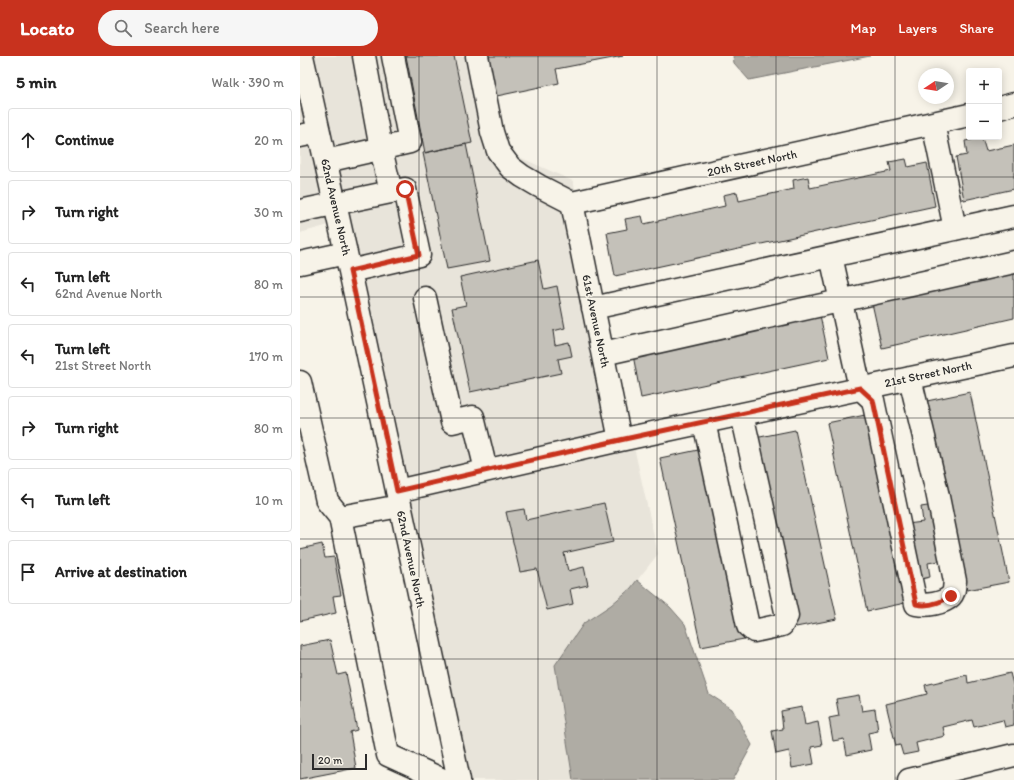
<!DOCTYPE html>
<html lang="en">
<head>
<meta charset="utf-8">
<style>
	body { margin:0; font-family:Itim,sans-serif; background:#f6f6f6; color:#222 }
	.controls { position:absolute; right:12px; top:12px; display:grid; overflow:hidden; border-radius:4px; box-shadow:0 2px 10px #0003 }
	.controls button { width:36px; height:36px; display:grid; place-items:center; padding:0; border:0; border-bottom:1px solid #e0e0e0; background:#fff; color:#222; font:20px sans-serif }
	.compass { position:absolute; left:618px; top:12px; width:36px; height:36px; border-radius:50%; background:#fff; box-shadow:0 2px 10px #0003; rotate:258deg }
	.scale { position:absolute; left:12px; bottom:10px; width:55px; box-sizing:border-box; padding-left:4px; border:2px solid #2b2b2b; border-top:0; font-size:11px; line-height:14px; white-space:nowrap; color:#2b2b2b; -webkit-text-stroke:3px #f7f3e8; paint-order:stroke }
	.stop { position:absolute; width:12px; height:12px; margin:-9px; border:3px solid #c8321e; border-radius:50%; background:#fff }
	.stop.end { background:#c8321e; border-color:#fff; box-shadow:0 1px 4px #0008 }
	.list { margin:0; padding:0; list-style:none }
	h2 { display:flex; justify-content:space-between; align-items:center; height:52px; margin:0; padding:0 16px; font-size:17px }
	h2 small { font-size:13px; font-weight:400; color:#767676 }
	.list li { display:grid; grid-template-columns:26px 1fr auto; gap:12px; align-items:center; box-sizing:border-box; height:64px; margin:0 8px 8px; padding:0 8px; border:1px solid #e0e0e0; border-radius:4px }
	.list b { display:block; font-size:15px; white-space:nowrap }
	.list p { margin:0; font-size:13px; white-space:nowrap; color:#767676 }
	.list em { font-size:13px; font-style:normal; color:#767676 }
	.icon { flex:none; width:22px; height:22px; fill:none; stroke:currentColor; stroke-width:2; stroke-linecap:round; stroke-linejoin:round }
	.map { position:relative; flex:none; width:714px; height:724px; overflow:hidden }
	header { display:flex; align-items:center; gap:24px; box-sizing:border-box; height:56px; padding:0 20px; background:#c8321e; color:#fff }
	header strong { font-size:19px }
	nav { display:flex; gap:22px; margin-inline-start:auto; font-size:14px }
	.search { width:280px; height:36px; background:#f6f6f6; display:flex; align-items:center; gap:10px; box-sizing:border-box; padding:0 14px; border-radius:22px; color:#767676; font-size:15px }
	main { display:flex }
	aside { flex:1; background:#fff }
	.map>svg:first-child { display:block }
	.built { fill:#e8e4da }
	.water { fill:#afaca4; stroke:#7a7874 }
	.building { fill:#c4c1b9; stroke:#2b2b2b }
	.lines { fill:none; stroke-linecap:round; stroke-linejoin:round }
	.minor-casing { stroke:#2b2b2b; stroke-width:25 }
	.minor { stroke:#f7f3e8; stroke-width:22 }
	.route { stroke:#c8321e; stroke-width:5 }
	.grid { fill:none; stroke:#2b2b2b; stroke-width:1; stroke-opacity:0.55 }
	.labels { text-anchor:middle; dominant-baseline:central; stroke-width:3; stroke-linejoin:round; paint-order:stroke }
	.street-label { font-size:12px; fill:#2b2b2b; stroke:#f7f3e8 }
</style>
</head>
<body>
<header>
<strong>Locato</strong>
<div class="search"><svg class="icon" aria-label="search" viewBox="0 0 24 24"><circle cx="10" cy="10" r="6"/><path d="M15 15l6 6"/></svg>Search here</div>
<nav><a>Map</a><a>Layers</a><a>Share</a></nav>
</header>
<main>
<aside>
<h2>5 min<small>Walk · 390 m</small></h2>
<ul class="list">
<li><svg class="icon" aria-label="ahead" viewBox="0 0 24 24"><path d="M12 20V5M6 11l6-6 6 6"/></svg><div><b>Continue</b></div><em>20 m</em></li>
<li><svg class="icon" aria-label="right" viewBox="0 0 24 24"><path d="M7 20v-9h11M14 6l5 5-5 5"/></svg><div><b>Turn right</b></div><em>30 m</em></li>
<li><svg class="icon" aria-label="left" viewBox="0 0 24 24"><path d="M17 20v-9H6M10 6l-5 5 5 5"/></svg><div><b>Turn left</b><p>62nd Avenue North</p></div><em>80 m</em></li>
<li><svg class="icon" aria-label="left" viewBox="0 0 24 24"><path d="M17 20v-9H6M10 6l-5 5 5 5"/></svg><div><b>Turn left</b><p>21st Street North</p></div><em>170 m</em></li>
<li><svg class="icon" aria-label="right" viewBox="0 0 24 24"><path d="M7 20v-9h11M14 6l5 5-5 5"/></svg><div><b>Turn right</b></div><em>80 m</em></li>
<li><svg class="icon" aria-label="left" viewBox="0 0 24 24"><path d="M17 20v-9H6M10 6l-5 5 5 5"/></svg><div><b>Turn left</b></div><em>10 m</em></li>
<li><svg class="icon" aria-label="arrive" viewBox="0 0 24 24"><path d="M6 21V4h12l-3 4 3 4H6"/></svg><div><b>Arrive at destination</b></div></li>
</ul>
</aside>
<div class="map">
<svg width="714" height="724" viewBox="0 0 714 724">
	<rect width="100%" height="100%" fill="#f7f3e8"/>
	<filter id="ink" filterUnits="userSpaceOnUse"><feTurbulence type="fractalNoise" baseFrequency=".025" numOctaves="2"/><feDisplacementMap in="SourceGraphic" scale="8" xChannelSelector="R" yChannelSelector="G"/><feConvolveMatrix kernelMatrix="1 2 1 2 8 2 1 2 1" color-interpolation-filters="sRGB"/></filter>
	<g filter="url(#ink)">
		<path class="built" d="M13 0H191L208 96 273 125 276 136 259 140 308 377 105 423 55 186Z
			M0 39 29 169 0 177Z
			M334 391 358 498 331 532 311 549 255 609 273 724H170L109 442Z"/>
		<path class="water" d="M433 0H570L449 24 434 7Z
			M337 524 370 551 385 568 409 638 432 653 452 689 433 724H273L255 609 284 567 311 549 331 532Z"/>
		<path class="building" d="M106 0H154L172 87 125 97Z
			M184 0H323L256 13 259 27 192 41Z
			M682 82 686 95 714 89V133L664 144 656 101 667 99 665 85Z
			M166 88 190 205 147 213 123 97Z
			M606 103 608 111 627 107 635 150 315 220 307 177 327 173 325 163 342 160 344 168 425 150 423 139 437 136 439 145 494 133 493 124 508 121 510 132 591 115 589 106Z
			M238 204 244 233 257 230 265 272 253 275 255 289 269 286 272 300 258 303 261 317 170 336 152 252 166 249 160 221Z
			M714 215V262L582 292 572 247Z
			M520 259 529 302 341 342 333 299Z
			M670 336 709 526 667 534 627 345Z
			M570 358 610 546 567 555 527 367Z
			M495 374 537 563 496 571 455 382Z
			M403 393 444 583 401 591 360 402Z
			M304 447 313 486 264 497 268 515 284 511 288 529 270 533 273 548 247 554 237 513 220 516 206 456 224 453 226 464Z
			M634 449 644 504 628 507 630 521 617 524 607 468 623 466 621 451Z
			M22 488 25 502 34 501 41 539 33 540 36 557 0 565V493Z
			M30 584 38 619 46 617 57 674 50 676 56 712 0 723V590Z
			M710 617 714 632V669L705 671 703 664 674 671 672 664 643 671 645 680 616 687 618 696 603 699 600 689 596 690 586 648 627 638 625 629 667 619 668 627Z
			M559 639 562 655 575 653 578 675 568 677 571 694 547 699 544 683 533 685 529 662 539 660 536 643Z
			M502 651 505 669 518 666 522 689 511 691 514 708 492 712 489 695 476 698 472 675 483 673 481 655Z"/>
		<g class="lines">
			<defs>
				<path id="minor" d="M2 0 50 215 159 724
					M64 0 81 93 91 136
					M177 0 192 76 198 95 210 111 222 120 239 130 272 147
					M699 52 714 48
					M633 67 655 173
					M0 80 19 76
					M26 105 110 86 93 0
					M272 147 669 59
					M272 147 320 384
					M0 155 105 133 119 199 50 215
					M531 200 560 332 573 344 616 548C626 550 643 548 651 540 655 536 654 530 655 525L637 436 610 322
					M0 207 46 197
					M125 242 152 366 173 361 186 414
					M293 252 714 160
					M303 298 714 206
					M0 326 27 445 40 461 88 699 143 724
					M404 366 448 570 454 575 482 569 487 560 442 358
					M97 435 320 384 714 300
					M40 461 100 450
					M609 724 714 699"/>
			</defs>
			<use href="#minor" class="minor-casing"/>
			<use href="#minor" class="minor"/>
		</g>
	</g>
	<g class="lines" filter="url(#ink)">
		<path class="route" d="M105 133 119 199 50 215 97 435 320 384 560 332 573 344 616 548C629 551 640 547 651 540"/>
	</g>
	<path class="grid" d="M119 0V724M238 0V724M357 0V724M476 0V724M595 0V724M0 121H714M0 241H714M0 362H714M0 483H714M0 603H714"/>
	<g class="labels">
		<g class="street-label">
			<text transform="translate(452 107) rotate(-12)">20th Street North</text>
			<text transform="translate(36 151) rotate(77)">62nd Avenue North</text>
			<text transform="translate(296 265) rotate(78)">61st Avenue North</text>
			<text transform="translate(628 318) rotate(-12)">21st Street North</text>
			<text transform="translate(111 503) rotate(78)">62nd Avenue North</text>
		</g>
	</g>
</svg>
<div class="controls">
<button>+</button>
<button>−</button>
</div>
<svg class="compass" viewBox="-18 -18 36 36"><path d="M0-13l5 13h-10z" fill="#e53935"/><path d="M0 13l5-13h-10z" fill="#767676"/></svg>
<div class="scale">20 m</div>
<div class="stop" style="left:105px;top:133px"></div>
<div class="stop end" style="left:651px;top:540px"></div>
</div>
</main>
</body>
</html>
